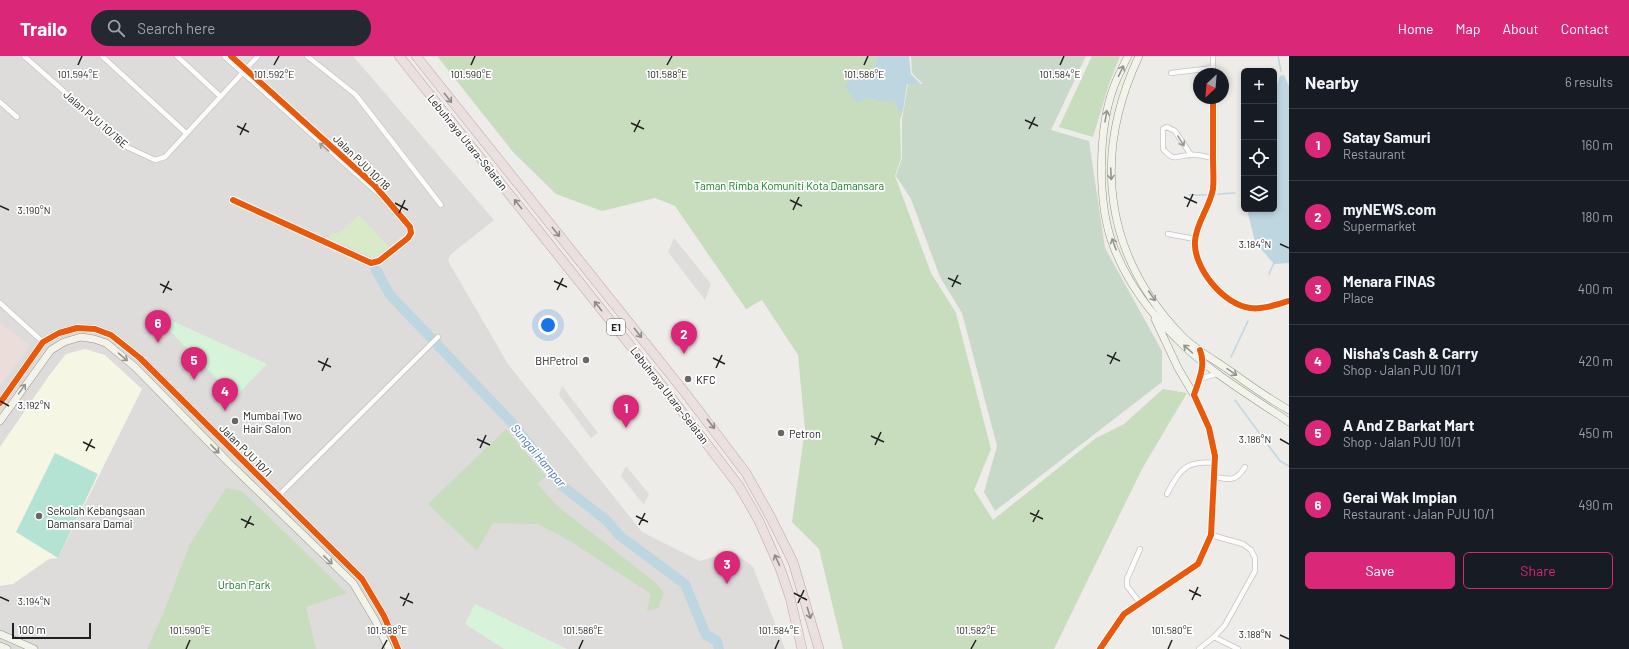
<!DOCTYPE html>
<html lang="en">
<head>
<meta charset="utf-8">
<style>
	body { margin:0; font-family:Barlow,sans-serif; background:#242831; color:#f1f3f6 }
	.controls { position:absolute; right:12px; top:12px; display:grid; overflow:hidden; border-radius:6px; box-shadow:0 2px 6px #0003 }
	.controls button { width:36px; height:36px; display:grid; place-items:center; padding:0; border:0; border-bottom:1px solid #363941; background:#171b24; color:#f1f3f6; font:20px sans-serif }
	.compass { position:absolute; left:1193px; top:12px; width:36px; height:36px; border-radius:50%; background:#171b24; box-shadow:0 2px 6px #0003; rotate:206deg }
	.scale { position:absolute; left:12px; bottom:10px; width:79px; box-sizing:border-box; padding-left:4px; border:2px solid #202020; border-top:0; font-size:11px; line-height:14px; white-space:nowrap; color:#202020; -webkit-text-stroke:3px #fff; paint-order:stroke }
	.you { position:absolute; left:548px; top:269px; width:14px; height:14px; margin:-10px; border:3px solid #fff; border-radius:50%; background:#1a73e8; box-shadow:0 0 0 6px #1a73e833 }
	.badge { display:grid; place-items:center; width:26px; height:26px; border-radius:50%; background:#db2777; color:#fff; font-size:13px; font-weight:700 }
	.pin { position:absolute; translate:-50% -33px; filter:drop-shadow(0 1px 2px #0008) }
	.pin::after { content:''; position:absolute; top:21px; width:14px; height:12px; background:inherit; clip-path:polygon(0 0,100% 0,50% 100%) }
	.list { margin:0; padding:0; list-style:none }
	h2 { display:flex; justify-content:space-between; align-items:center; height:52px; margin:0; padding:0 16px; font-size:17px }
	h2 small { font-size:13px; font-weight:400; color:#9ea1a6 }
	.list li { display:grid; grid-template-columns:26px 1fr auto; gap:12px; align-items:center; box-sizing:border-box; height:72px; padding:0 16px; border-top:1px solid #363941 }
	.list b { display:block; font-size:15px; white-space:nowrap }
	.list p { margin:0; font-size:13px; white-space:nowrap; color:#9ea1a6 }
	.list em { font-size:13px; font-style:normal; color:#9ea1a6 }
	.actions { display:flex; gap:8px; padding:12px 16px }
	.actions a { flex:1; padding:9px 0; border:1px solid #db2777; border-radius:6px; text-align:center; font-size:14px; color:#db2777 }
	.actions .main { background:#db2777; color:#fff }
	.icon { flex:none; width:22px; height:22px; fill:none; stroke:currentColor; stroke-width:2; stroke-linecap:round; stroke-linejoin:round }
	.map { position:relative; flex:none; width:1289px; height:593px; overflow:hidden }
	header { display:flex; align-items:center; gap:24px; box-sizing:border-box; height:56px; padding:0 20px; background:#db2777; color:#fff }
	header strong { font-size:19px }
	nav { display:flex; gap:22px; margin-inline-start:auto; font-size:14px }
	.search { width:280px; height:36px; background:#242831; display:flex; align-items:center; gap:10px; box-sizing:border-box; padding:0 14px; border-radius:22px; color:#9ea1a6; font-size:15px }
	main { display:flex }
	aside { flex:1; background:#171b24 }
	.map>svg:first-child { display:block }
	.residential { fill:#dddcda }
	.commercial { fill:#ebdeda }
	.education { fill:#f6f6e4 }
	.grass { fill:#d9eac8 }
	.forest { fill:#c8dcbe }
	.cemetery { fill:#c8d8c9 }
	.park { fill:#d7f3d9 }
	.pitch { fill:#b5e3d3 }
	.parking { fill:#dedddc }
	.water { fill:#bdd6e0 }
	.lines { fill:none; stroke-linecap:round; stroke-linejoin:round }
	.stream { stroke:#bdd6e0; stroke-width:1.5 }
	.river { stroke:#bdd6e0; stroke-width:10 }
	.street-casing { stroke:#c5c4c3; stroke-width:6 }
	.secondary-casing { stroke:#949781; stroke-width:8 }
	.highway-casing { stroke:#c2a1a8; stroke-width:10 }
	.street { stroke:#fcfcfc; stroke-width:4.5 }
	.secondary { stroke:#f2f4eb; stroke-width:7 }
	.highway { stroke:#eae0e0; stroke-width:9 }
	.cycleway-casing { stroke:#fff; stroke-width:8 }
	.cycleway { stroke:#e8590c; stroke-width:6 }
	.oneway { stroke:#949590 }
	.oneway2 { stroke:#8f8a8a }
	.oneway3 { stroke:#999 }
	.ticks { fill:none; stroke:#202020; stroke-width:1.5 }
	.poi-dot { fill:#686766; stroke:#fff; stroke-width:1.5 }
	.labels { text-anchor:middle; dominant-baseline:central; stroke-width:3.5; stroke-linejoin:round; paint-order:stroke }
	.shield { fill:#fff; stroke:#636363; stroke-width:1 }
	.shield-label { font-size:10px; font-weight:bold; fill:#202020 }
	.street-label { font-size:11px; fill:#202020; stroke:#fff }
	.park-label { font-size:11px; fill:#107c20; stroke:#fff }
	.poi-label { font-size:11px; fill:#202020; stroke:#fff; text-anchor:start }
	.water-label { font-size:12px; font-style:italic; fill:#4f77ac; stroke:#fff }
	.ticks-label { font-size:10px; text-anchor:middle; fill:#202020; stroke:#fff; stroke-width:3.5; stroke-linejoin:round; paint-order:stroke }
</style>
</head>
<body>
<header>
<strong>Trailo</strong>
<div class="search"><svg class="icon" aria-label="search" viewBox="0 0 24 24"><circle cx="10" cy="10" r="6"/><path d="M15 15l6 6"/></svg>Search here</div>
<nav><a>Home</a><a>Map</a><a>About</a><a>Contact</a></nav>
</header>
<main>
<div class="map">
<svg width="1289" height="593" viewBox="0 0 1289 593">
	<rect width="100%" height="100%" fill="#eeece8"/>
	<path class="residential" d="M0 0H353L494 164 450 199 448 205 508 308 642 476 700 505 733 495 753 511 785 593H0Z"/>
	<path class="commercial" d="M0 267 27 287 29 291 0 330Z"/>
	<path class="education" d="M85 293 105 299 142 333 58 502 49 503 13 528 0 530V391L48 321 66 298Z"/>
	<path class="grass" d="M359 159 389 191 376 201H371L329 182 332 177H339Z"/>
	<path class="forest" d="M437 0H875L877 7C870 17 864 19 852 21L851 38 856 46 869 42 879 45 894 44 898 55H903L900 64 901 102 895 120 931 217 956 257 991 393 974 434 993 464 1096 382 1124 368 1163 333 1187 337 1142 413 1054 593H843L819 493 792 466 805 373 798 299 762 244 746 253 675 150 655 142 602 155 556 138 513 96Z
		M1092 0H1120L1109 28 1093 81 1059 71Z
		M506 373 546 421 537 427 556 449 656 527 664 537 658 552 647 555 651 538 570 485 538 468 493 467 477 495 428 448Z
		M226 432 242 435 347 537 306 551 316 593H147L163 558 190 488Z"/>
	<path class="cemetery" d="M911 0H1086L1051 74 1089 85 1105 192 1162 295V326L995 455 984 436 997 390 962 257 940 221 911 143 896 120 902 102V64L908 28H923L912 17Z"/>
	<path class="park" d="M166 262 267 308 235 341 162 267Z
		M475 548 567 593H504L465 568Z"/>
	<path class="pitch" d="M55 397 98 418 58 502 16 476Z"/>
	<path class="parking" d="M674 182 711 228 705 244 668 196Z
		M562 330 598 377 591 382 559 339Z
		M626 410 649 438 644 449 621 420Z"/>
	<path class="water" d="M875 0H909L911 18 921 28H907L903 55H898L894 45H879L869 42 856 47 845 30 852 21C864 19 870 17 877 7Z
		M1284 19 1289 30V207L1274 208 1255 186 1247 153H1274V38L1280 20Z"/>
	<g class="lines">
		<path class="stream" d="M1278 0 1281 15
			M1218 138 1235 137
			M1189 139H1207
			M1269 218 1274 207
			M1231 301 1248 265
			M1235 344 1280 405 1289 410"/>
		<path class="river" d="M376 214 390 239 514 369 561 429 606 464 620 480 685 528 706 579 717 585 719 593"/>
		<defs>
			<path id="street" d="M24 0 127 91 155 104 165 101 258 0
				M102 0 186 77
				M177 0 220 40
				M224 0 381 140
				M231 0 375 130 410 171 411 177 408 182 379 205 371 207 233 144
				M307 0 356 39 441 149
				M1171 17 1213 12
				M1213 18V0
				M1213 42C1213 62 1213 83 1213 103 1213 113 1214 123 1213 133 1210 151 1196 167 1195 185 1193 212 1224 249 1250 252 1263 254 1277 248 1289 245
				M0 46 17 61
				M1191 99 1175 75 1167 71 1163 73V93C1175 107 1176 99 1191 99 1198 98 1206 101 1213 102
				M1168 178 1195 183
				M0 247 43 286
				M1200 323 1219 317
				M1214 421C1230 423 1235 427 1245 411
				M1167 438C1179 414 1186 404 1215 407
				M278 440 438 281
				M1140 493 1127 523V530L1140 547
				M1214 581 1238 593
				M1100 593 1124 558 1198 508 1211 479 1215 400 1209 372 1194 339 1200 323 1203 306
				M1199 593 1214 581 1225 569 1255 515V502L1251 494 1243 488 1211 479"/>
			<path id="secondary" d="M1128 0C1123 10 1118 20 1114 30 1098 73 1097 146 1113 189 1126 224 1150 257 1177 283 1209 316 1251 340 1289 366
				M1139 0C1092 100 1104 199 1182 280 1195 293 1211 302 1226 312 1247 327 1267 342 1289 354
				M1155 263 1178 312 1194 339
				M0 347 43 286 59 277 77 272 95 273 111 279 140 302 362 523 384 560 398 593
				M0 365 51 294 64 286 81 281 94 283 106 287 135 311 229 407 353 527 375 564 389 593
				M0 578 34 593
				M0 590 7 593"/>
			<path id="highway" d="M399 0 657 323 739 430 759 465 780 512 790 541 802 593
				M416 0 686 338 746 417 770 460 793 506 819 593"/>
		</defs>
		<use href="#street" class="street-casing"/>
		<use href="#secondary" class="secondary-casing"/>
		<use href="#highway" class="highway-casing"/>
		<use href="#street" class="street"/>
		<use href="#secondary" class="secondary"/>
		<use href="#highway" class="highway"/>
		<defs>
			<path id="cycleway" d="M231 0 375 130 410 171 411 177 408 182 379 205 371 207 233 144
				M1213 42C1213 62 1213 83 1213 103 1213 113 1214 123 1213 133 1210 151 1196 167 1195 185 1193 212 1224 249 1250 252 1263 254 1277 248 1289 245
				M0 347 43 286 59 277 77 272 95 273 111 279 140 302 362 523 384 560 398 593
				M1100 593 1124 558 1198 508 1211 479 1215 400 1209 372 1194 339C1199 324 1206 309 1200 294"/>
		</defs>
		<use href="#cycleway" class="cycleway-casing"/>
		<use href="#cycleway" class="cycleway"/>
	</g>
	<defs><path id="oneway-shaft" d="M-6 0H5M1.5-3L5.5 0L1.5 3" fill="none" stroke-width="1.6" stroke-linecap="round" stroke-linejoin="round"/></defs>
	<g class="oneway">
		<use href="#oneway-shaft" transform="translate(1121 15) rotate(-65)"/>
		<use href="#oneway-shaft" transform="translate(1106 60) rotate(-80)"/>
		<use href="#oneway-shaft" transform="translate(1111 118) rotate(87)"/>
		<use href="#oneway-shaft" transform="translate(1114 188) rotate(-110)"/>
		<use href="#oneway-shaft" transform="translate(1152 240) rotate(56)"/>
		<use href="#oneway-shaft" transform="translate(1188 293) rotate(-138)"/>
		<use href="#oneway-shaft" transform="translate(123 301) rotate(40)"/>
		<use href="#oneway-shaft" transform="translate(1232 316) rotate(35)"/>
		<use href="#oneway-shaft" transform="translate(22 333) rotate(-55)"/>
		<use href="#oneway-shaft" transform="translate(215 393) rotate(46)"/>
		<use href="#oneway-shaft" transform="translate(328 504) rotate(44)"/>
	</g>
	<g class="oneway2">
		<use href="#oneway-shaft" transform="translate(448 42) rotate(52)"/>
		<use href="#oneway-shaft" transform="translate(518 148) rotate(-129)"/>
		<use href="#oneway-shaft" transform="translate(556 176) rotate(51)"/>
		<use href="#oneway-shaft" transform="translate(598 250) rotate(-128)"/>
		<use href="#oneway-shaft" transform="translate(638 277) rotate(52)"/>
		<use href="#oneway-shaft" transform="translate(711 368) rotate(52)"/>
		<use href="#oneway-shaft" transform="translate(777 504) rotate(-115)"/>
		<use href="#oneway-shaft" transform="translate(809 557) rotate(73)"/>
	</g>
	<g class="oneway3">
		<use href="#oneway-shaft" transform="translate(1181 85) rotate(58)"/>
		<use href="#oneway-shaft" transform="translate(324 91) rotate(-139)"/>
	</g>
	<path class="ticks" d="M78 9 82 0M274 9 279 0M471 9 475 0M667 9 672 0M864 9 868 0M1060 9 1064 0M1025 64 1038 70M631 67 644 73M237 70 249 76M1029 73 1035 61M634 76 640 64M240 79 246 67M1184 141 1197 147M790 144 802 150M395 147 408 154M0 150 9 154M1187 151 1193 138M793 154 799 141M399 157 405 144M1280 188 1289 192M948 222 961 228M554 225 567 231M160 228 172 234M952 231 958 219M557 234 563 222M163 237 169 225M1107 299 1120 305M713 302 725 308M318 305 331 311M1110 308 1116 296M716 312 722 299M322 315 328 302M0 345 9 350M871 380 884 386M477 383 490 389M1280 383 1289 388M83 386 95 392M875 389 881 376M480 392 486 379M86 395 92 383M1030 457 1043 463M636 460 648 466M241 463 254 469M1033 466 1039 454M639 469 645 457M245 472 251 460M1189 534 1201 540M794 537 807 544M0 541 9 545M400 541 413 547M1192 544 1198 531M798 547 804 534M403 550 409 537M1280 579 1289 583M186 593 190 584M382 593 387 584M579 593 583 584M775 593 779 584M971 593 976 584M1168 593 1172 584"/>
	<g class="poi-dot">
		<circle cx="586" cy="304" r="4"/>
		<circle cx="688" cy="323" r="4"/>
		<circle cx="235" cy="365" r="4"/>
		<circle cx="781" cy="377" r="4"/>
		<circle cx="39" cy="460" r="4"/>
	</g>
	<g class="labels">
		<rect class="shield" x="607" y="263" width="18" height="16" rx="3"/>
		<g class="shield-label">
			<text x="616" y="271">E1</text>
		</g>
		<g class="street-label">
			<text transform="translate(96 63) rotate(41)">Jalan PJU 10/16E</text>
			<text transform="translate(468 86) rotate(51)">Lebuhraya Utara–Selatan</text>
			<text transform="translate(362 106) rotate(44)">Jalan PJU 10/18</text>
			<text transform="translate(670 339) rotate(52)">Lebuhraya Utara–Selatan</text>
			<text transform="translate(246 394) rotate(45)">Jalan PJU 10/1</text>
		</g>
		<g class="park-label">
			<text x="789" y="129">Taman Rimba Komuniti Kota Damansara</text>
			<text x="244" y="528">Urban Park</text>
		</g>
		<g class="poi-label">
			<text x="578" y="304" text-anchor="end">BHPetrol</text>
			<text x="696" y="323">KFC</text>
			<text x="243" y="359">Mumbai Two<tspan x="243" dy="13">Hair Salon</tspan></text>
			<text x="789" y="377">Petron</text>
			<text x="47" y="454">Sekolah Kebangsaan<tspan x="47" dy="13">Damansara Damai</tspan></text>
		</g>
		<g class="water-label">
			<text transform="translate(539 399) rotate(50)">Sungai Hampar</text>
		</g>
	</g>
	<g class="ticks-label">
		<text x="78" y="22">101.594°E</text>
		<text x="274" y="22">101.592°E</text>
		<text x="471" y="22">101.590°E</text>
		<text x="667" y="22">101.588°E</text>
		<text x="864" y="22">101.586°E</text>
		<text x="1060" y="22">101.584°E</text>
		<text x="34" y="158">3.190°N</text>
		<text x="1255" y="192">3.184°N</text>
		<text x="34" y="353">3.192°N</text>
		<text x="1255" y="387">3.186°N</text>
		<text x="34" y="549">3.194°N</text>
		<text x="190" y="578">101.590°E</text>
		<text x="387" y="578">101.588°E</text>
		<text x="583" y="578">101.586°E</text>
		<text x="779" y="578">101.584°E</text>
		<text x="976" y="578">101.582°E</text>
		<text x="1172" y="578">101.580°E</text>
		<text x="1255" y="582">3.188°N</text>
	</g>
</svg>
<div class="controls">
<button>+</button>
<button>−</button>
<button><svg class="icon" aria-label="locate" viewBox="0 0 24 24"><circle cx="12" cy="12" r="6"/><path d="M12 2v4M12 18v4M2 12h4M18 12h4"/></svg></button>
<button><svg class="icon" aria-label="layers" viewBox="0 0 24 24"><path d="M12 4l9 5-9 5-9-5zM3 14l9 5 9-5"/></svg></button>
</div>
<svg class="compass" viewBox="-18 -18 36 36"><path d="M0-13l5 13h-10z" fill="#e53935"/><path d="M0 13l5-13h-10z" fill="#9ea1a6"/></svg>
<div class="scale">100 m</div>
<div class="you"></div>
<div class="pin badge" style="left:626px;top:372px">1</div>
<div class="pin badge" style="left:684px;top:298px">2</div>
<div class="pin badge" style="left:727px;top:528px">3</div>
<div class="pin badge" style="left:225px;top:355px">4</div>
<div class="pin badge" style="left:194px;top:324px">5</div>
<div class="pin badge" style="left:158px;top:287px">6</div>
</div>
<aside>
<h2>Nearby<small>6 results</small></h2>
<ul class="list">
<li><span class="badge">1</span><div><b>Satay Samuri</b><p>Restaurant</p></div><em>160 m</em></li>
<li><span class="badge">2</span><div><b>myNEWS.com</b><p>Supermarket</p></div><em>180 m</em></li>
<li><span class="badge">3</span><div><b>Menara FINAS</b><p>Place</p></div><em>400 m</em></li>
<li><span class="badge">4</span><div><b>Nisha's Cash &amp; Carry</b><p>Shop · Jalan PJU 10/1</p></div><em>420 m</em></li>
<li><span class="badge">5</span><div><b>A And Z Barkat Mart</b><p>Shop · Jalan PJU 10/1</p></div><em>450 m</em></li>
<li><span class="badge">6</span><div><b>Gerai Wak Impian</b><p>Restaurant · Jalan PJU 10/1</p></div><em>490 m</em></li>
</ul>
<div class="actions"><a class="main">Save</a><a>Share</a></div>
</aside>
</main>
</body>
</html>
